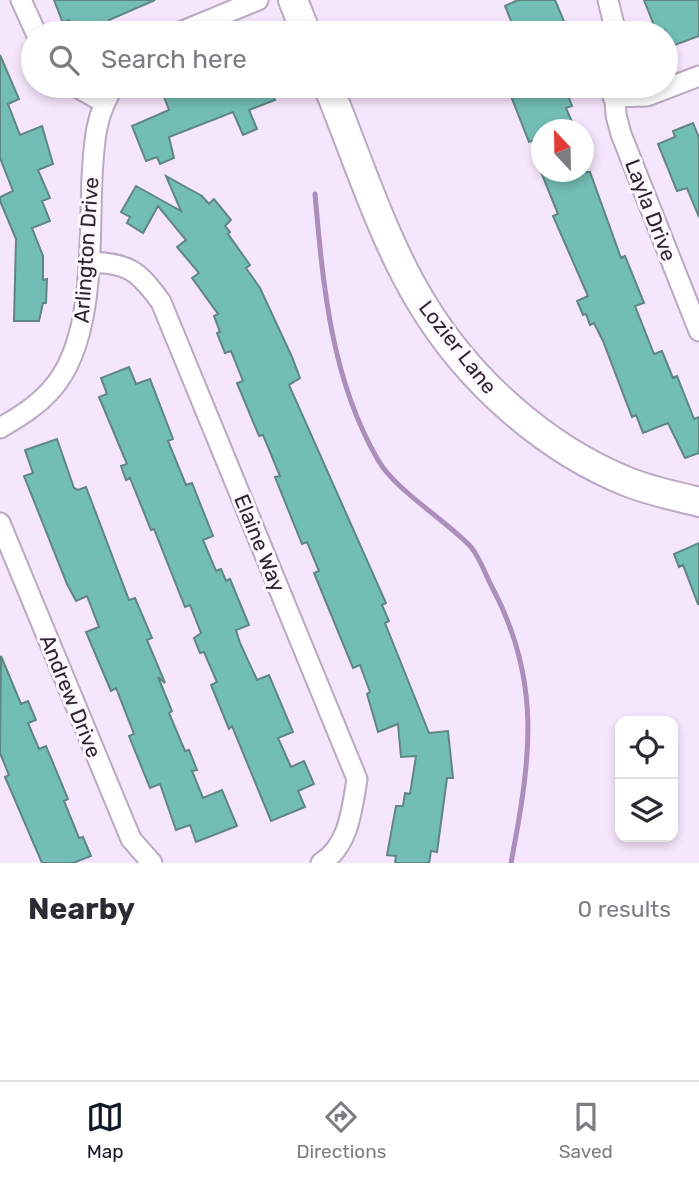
<!DOCTYPE html>
<html lang="en">
<head>
<meta charset="utf-8">
<style>
	body { margin:0; font-family:Rubik,sans-serif; background:#f2f2f3; color:#2b2b33 }
	.controls { position:absolute; right:21px; bottom:21px; display:grid; overflow:hidden; border-radius:14px; box-shadow:0 4px 10px #0003 }
	.controls button { width:63px; height:63px; display:grid; place-items:center; padding:0; border:0; border-bottom:2px solid #e1e1e2; background:#fff; color:#2b2b33; font:35px sans-serif }
	.compass { position:absolute; left:531px; top:119px; width:63px; height:63px; border-radius:50%; background:#fff; box-shadow:0 4px 10px #0003; rotate:338deg }
	.list { margin:0; padding:0; list-style:none }
	h2 { display:flex; justify-content:space-between; align-items:center; height:91px; margin:0; padding:0 28px; font-size:30px }
	h2 small { font-size:23px; font-weight:400; color:#7c7c81 }
	.icon { flex:none; width:38px; height:38px; fill:none; stroke:currentColor; stroke-width:2; stroke-linecap:round; stroke-linejoin:round }
	.map { position:relative; flex:none; width:699px; height:863px; overflow:hidden }
	.search { position:absolute; background:#fff; box-shadow:0 4px 10px #0003; left:21px; right:21px; top:21px; height:77px; display:flex; align-items:center; gap:18px; box-sizing:border-box; padding:0 24px; border-radius:38px; color:#7c7c81; font-size:26px }
	.sheet { height:217px; background:#fff }
	nav { display:flex; justify-content:space-around; align-items:center; box-sizing:border-box; height:98px; border-top:2px solid #e1e1e2; background:#fff; font-size:19px; color:#7c7c81 }
	nav a { display:grid; justify-items:center; gap:4px }
	nav .on { color:#111827 }
	.map>svg:first-child { display:block }
	.lines { fill:none; stroke-linecap:round; stroke-linejoin:round }
	.stream { stroke:#ad8dbb; stroke-width:5 }
	.building { fill:#72bdb6; stroke:#5f8682; stroke-width:2 }
	.minor-casing { stroke:#bba8c3; stroke-width:23 }
	.secondary-casing { stroke:#bba8c3; stroke-width:32 }
	.minor { stroke:#fff; stroke-width:19 }
	.secondary { stroke:#fff; stroke-width:28 }
	.labels { text-anchor:middle; dominant-baseline:central; stroke-width:6; stroke-linejoin:round; paint-order:stroke }
	.street-label { font-size:21px; fill:#2d2530; stroke:#fcf8fe }
</style>
</head>
<body>
<div class="map">
<svg width="699" height="863" viewBox="0 0 699 863">
	<rect width="100%" height="100%" fill="#f6e6fd"/>
	<g class="lines">
		<path class="stream" d="M315 194C323 285 331 379 378 460 395 490 447 521 471 547 480 558 486 576 493 589 543 684 530 762 511 863"/>
	</g>
	<path class="building" d="M54 0H155L109 20 113 28 101 33H74L69 20 63 23Z
		M518 0H555L569 33H516L505 6Z
		M644 0H699V36L672 46 665 30 657 33Z
		M0 55 19 99 8 104 20 135 42 126 53 164 38 170 50 198 42 201 50 221 32 228 43 256V280L47 279 46 303H43L39 321H14L16 239 0 201V197L13 191 0 158Z
		M169 86H269L275 100 249 110 257 129 243 135 233 112 169 137 174 158 160 164 157 157 146 161 132 126 169 110 163 94 171 91Z
		M507 86H564L572 106 566 108 573 124 560 130H542V137L529 142Z
		M693 123 699 138V217L687 188 677 191 658 144 675 137 673 131Z
		M541 172H590L621 258 625 256 644 303 635 306 654 354 662 351 673 378 677 376 694 419 699 417V453L685 458 668 423 643 433 636 415 632 417 603 341 594 323 590 325 586 314 583 315 577 301 588 296 553 216 558 214Z
		M166 176 202 196 209 204 214 199 231 220 225 226 230 232 228 234 250 265 246 268 260 288 292 357 300 378 289 385 386 603 382 605 389 621 385 623 429 733 448 731 453 778H447L437 852 431 851 429 863H395L396 856 387 855 396 806H403L405 793 410 794 416 756 401 757 398 724 378 732 367 694 370 692 360 665 353 668 314 573 319 571 307 542 302 544 275 477 280 476 263 435 259 436 237 383 243 381 231 351 225 353 217 333 220 332 214 316 218 314 192 278 199 273 177 247 186 240 158 206 143 233 127 223 130 217 121 212 136 186 181 211Z
		M129 367 136 384 150 379 173 439 168 441 186 485 192 483 213 536 203 540 216 571 221 569 226 581 230 579 249 625 236 630 240 643 257 680 269 675 293 732 278 738 291 767 304 761 314 784 298 791 305 807 271 821 232 726 229 729 211 685 217 682 204 652 200 653 194 638 201 633 190 605 185 607 154 529 151 530 130 478 126 480 121 466 127 464 99 397 107 394 101 378Z
		M57 439 74 488 78 490 86 487 129 600 135 598 152 638 147 640 165 683 158 677 172 711 169 713 185 751 189 750 197 770 192 771 203 798 222 790 237 826 196 842 190 825 176 830 160 784 150 788 129 736 134 734 116 688 111 691 86 632 99 627 87 596 76 601 67 584 24 476 33 473 25 450Z
		M699 543V604H698L683 565 679 567 674 554Z
		M1 656 21 704 28 701 36 720 28 723 39 749 46 746 68 799 64 801 79 838 83 837 91 856 73 863H42L5 777 9 775 0 753Z"/>
	<g class="lines">
		<defs>
			<path id="minor" d="M21 0 36 33
				M608 0 616 33
				M178 33 258 0
				M75 86 103 102
				M614 86 616 115 621 134 699 331
				M613 97 647 96 699 76
				M88 262C128 263 138 270 161 302L357 779C352 809 349 846 321 863
				M0 428C19 417 37 406 51 390 96 341 89 240 92 178 94 143 95 115 114 86
				M0 523 131 839 152 863"/>
			<path id="secondary" d="M293 0 306 33
				M328 86C356 154 382 237 420 300 466 378 543 448 628 482 650 491 676 496 699 502"/>
		</defs>
		<use href="#minor" class="minor-casing"/>
		<use href="#secondary" class="secondary-casing"/>
		<use href="#minor" class="minor"/>
		<use href="#secondary" class="secondary"/>
	</g>
	<g class="labels">
		<g class="street-label">
			<text transform="translate(651 210) rotate(69)">Layla Drive</text>
			<text transform="translate(86 250) rotate(-86)">Arlington Drive</text>
			<text transform="translate(458 347) rotate(52)">Lozier Lane</text>
			<text transform="translate(260 543) rotate(68)">Elaine Way</text>
			<text transform="translate(71 696) rotate(68)">Andrew Drive</text>
		</g>
	</g>
</svg>
<div class="controls">
<button><svg class="icon" aria-label="locate" viewBox="0 0 24 24"><circle cx="12" cy="12" r="6"/><path d="M12 2v4M12 18v4M2 12h4M18 12h4"/></svg></button>
<button><svg class="icon" aria-label="layers" viewBox="0 0 24 24"><path d="M12 4l9 5-9 5-9-5zM3 14l9 5 9-5"/></svg></button>
</div>
<svg class="compass" viewBox="-18 -18 36 36"><path d="M0-13l5 13h-10z" fill="#e53935"/><path d="M0 13l5-13h-10z" fill="#7c7c81"/></svg>
<div class="search"><svg class="icon" aria-label="search" viewBox="0 0 24 24"><circle cx="10" cy="10" r="6"/><path d="M15 15l6 6"/></svg>Search here</div>
</div>
<section class="sheet">
<h2>Nearby<small>0 results</small></h2>
<ul class="list">
</ul>
</section>
<nav>
<a class="on"><svg class="icon" aria-label="map" viewBox="0 0 24 24"><path d="M3 6l6-2 6 2 6-2v14l-6 2-6-2-6 2zM9 4v14M15 6v14"/></svg>Map</a>
<a><svg class="icon" aria-label="directions" viewBox="0 0 24 24"><path d="M12 3l9 9-9 9-9-9zM9 14v-3h6M13 9l2 2-2 2"/></svg>Directions</a>
<a><svg class="icon" aria-label="saved" viewBox="0 0 24 24"><path d="M7 4h10v16l-5-4-5 4z"/></svg>Saved</a>
</nav>
</body>
</html>
